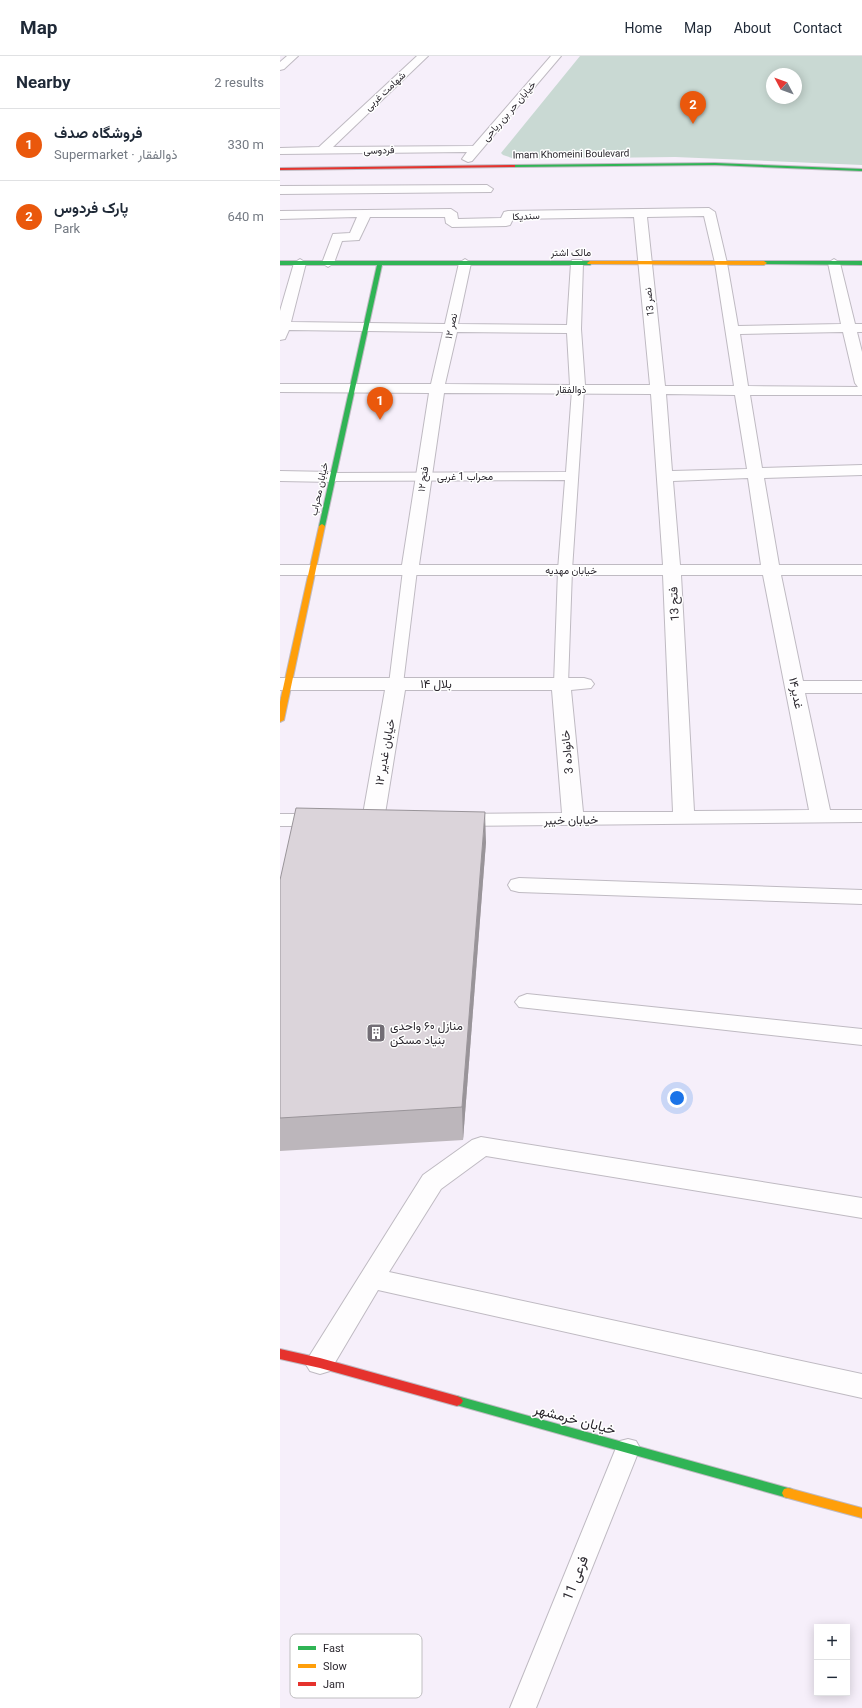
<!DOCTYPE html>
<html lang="en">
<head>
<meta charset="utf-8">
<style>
	body { margin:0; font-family:Roboto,Vazirmatn,sans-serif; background:#f6f6f7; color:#1f2937 }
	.controls { position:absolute; right:12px; bottom:12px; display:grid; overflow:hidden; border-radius:0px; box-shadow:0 2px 10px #0003 }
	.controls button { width:36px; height:36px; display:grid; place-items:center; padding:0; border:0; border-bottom:1px solid #e0e1e3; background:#fff; color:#1f2937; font:20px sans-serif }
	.compass { position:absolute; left:486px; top:12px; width:36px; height:36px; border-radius:50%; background:#fff; box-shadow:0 2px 10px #0003; rotate:311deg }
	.you { position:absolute; left:397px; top:1042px; width:14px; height:14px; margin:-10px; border:3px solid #fff; border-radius:50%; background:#1a73e8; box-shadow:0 0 0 6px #1a73e833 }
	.badge { display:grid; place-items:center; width:26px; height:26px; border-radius:50%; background:#ea580c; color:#fff; font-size:13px; font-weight:700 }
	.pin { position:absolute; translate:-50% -33px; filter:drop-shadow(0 1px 2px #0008) }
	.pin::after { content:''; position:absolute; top:21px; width:14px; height:12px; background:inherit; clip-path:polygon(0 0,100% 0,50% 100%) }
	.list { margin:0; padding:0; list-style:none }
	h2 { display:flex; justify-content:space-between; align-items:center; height:52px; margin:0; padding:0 16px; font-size:17px }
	h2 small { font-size:13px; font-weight:400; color:#747a83 }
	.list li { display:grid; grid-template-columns:26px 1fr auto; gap:12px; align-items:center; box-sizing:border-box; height:72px; padding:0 16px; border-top:1px solid #e0e1e3 }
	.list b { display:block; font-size:15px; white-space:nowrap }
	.list p { margin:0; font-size:13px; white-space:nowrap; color:#747a83 }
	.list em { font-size:13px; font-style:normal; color:#747a83 }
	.map { position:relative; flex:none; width:582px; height:1652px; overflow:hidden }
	header { display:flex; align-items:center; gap:24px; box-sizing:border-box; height:56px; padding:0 20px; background:#fff; border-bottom:1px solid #e0e1e3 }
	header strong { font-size:19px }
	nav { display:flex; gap:22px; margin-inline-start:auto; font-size:14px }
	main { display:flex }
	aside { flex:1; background:#fff }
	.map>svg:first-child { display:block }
	.green { fill:#c9d9d3; fill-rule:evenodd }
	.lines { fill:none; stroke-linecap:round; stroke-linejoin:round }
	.lane-casing { stroke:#bfbac2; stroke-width:2 }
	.street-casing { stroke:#bfbac2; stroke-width:2 }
	.fast-casing { stroke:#bfbac2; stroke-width:2 }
	.slow-casing { stroke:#bfbac2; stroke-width:2 }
	.jam-casing { stroke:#bfbac2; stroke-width:2 }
	.lane { fill:#fefdfe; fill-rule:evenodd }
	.street { fill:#fefdfe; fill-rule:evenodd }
	.fast { fill:#30b455; fill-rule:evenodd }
	.slow { fill:#ff9f0a; fill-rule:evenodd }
	.jam { fill:#e5322d; fill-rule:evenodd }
	.wall { fill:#bcb6bb }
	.shaded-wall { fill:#999499 }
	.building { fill:#dbd4da; stroke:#999499 }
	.labels { text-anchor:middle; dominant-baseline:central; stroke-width:3; stroke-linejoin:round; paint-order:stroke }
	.far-street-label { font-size:10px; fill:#2b272e; stroke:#fff }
	.street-label { font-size:12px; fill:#2b272e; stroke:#fff }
	.poi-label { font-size:12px; fill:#2b272e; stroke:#fff; text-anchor:start }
	.near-street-label { font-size:14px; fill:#2b272e; stroke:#fff }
	.key { fill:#fff; stroke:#bfbec0; stroke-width:1 }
	.key-label { font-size:11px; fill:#2b272e }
</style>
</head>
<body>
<header>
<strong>Map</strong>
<nav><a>Home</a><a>Map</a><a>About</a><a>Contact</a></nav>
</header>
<main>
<aside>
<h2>Nearby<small>2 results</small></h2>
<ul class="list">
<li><span class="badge">1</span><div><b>فروشگاه صدف</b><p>Supermarket · ذوالفقار</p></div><em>330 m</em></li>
<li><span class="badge">2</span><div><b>پارک فردوس</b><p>Park</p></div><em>640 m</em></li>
</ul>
</aside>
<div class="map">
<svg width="582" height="1652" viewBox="0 0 582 1652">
	<rect width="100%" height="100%" fill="#f6effa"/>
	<path class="green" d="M300 0H582V109L395 101 235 103 223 99 221 97ZM492 18H516V42H492Z"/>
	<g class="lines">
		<defs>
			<path id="lane" d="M298 331 304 334 292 514 288 628 286 631H276L274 628 278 514 285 424 53 425 47 421 53 417 286 416 292 334Z
				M130 510 135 511 137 514 123 628 121 631H111L109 628 123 514 125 511Z
				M348 1383 356 1385 360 1392 256 1652H230L336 1392 340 1385Z"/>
			<path id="street" d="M7 0H18L4 13 0 14V6Z
				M137 0H148L53 91 193 90 271 0H281L192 105 188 106 182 103 187 96 0 98V92L39 91Z
				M207 129 213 133 211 136 0 138V130Z
				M429 152 435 156 447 207 458 270 561 268 548 207 554 203 560 207 575 268H582V276H577L582 296V339H470L482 412 582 409V419L484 422 499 509H582V519H501L523 625H582V637H525L550 754H582V766L175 770 168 768 164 764 168 760 175 758 282 757 272 634H125L104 764 100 768 93 770 86 768 82 764 105 634H0V622H304L311 624 314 628 311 632 291 634 303 756H393L383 519H0V509H122L149 337 0 336V328H151L163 276 9 274 5 283 0 284V255L14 207 20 203 26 207 11 266 165 268 179 207 185 203 191 207 178 268 287 269 291 207 292 204H302L303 207 301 273 305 329H370L354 161 233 163 230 169 226 170 172 171 166 167 165 161H90L79 184 62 185 54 207 48 211 42 207 53 178 70 177 77 161 0 163V155L171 153 177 157 178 163 221 162 224 156 228 155ZM424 160 435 207 454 330H385L367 161ZM177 276 287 277 290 329 165 328ZM563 276 575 327 578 331 468 330 460 278ZM164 337 371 338 383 509H139ZM386 338 455 339 467 413 392 415ZM468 422 481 509H400L393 425ZM401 519H483L529 754 414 755Z
				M0 415 53 416 59 418 61 421 59 424 53 426 0 425Z
				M0 758H43L50 760 54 764 50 768 43 770H0Z
				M239 822 582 834V848L239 836 231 834 228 829 231 824Z
				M247 938 582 973V989L239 951 235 946 239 941Z
				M201 1081 582 1142V1162L206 1100 161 1133 109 1216 582 1318V1342L98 1234 50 1315 40 1318 30 1315 25 1307 30 1299 143 1119 192 1084Z"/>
			<path id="fast" d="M435 107 582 113V115L435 109 233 111 231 110 233 109Z
				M0 205H310L313 207 310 209H102L45 470 42 472 39 470 97 209H0Z
				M484 205H582V209L482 208 481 207Z
				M177 1340 508 1432 512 1433 514 1437 512 1441 508 1442 173 1348 171 1345 173 1342Z"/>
			<path id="slow" d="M310 205H484L487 207 484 209 308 208 307 207Z
				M42 468 45 470 4 664 0 666V646L39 470Z
				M508 1432 582 1452V1462L504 1441 502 1437 504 1433Z"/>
			<path id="jam" d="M235 109V111H233L0 114V112Z
				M0 1293 40 1302 177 1340 181 1342 183 1345 181 1348 177 1350 40 1312 0 1303Z"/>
		</defs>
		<use href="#lane" class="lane-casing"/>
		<use href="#street" class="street-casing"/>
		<use href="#fast" class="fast-casing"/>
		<use href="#slow" class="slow-casing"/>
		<use href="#jam" class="jam-casing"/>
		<use href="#lane" class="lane"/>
		<use href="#street" class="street"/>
		<use href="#fast" class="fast"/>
		<use href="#slow" class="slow"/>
		<use href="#jam" class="jam"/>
	</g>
	<path class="wall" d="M206 786 183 1084 0 1095V824Z"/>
	<path class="shaded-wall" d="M205 756 206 786 183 1084 182 1051Z"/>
	<path class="building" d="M16 752 205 756 182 1051 0 1062V824Z"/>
	<defs>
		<symbol id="building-square" viewBox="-11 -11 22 22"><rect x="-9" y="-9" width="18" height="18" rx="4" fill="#726d75" stroke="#fff"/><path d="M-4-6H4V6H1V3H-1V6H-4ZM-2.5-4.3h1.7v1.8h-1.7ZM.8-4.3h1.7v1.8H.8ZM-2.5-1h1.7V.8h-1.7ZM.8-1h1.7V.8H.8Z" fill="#fff"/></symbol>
	</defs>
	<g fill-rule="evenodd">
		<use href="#building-square" x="85" y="966" width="22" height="22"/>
	</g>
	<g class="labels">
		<g class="far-street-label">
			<text transform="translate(105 35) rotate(-43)">شهامت غربی</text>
			<text transform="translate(229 55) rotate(-49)">خیابان حر بن ریاحی</text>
			<text transform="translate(99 94) rotate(-1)">فردوسی</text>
			<text transform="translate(291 98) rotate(-1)">Imam Khomeini Boulevard</text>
			<text transform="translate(246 160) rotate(-3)">سندیکا</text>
			<text x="291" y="196">مالک اشتر</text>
			<text transform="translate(369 246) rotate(-96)">نصر 13</text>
			<text transform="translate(171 270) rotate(-77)">نصر ۱۲</text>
			<text x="291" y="333">ذوالفقار</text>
			<text x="185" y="420">محراب 1 غربی</text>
			<text transform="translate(143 423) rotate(-81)">فتح ۱۲</text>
			<text transform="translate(39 433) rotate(-78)">خیابان محراب</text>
			<text x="291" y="514">خیابان مهدیه</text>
		</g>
		<g class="street-label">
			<text transform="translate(394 548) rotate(-93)">فتح 13</text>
			<text x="156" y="628">بلال ۱۴</text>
			<text transform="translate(516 637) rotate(79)">غدیر۱۴</text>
			<text transform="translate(105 696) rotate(-80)">خیابان غدیر ۱۲</text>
			<text transform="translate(287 696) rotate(-95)">خانواده 3</text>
			<text transform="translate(291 764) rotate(-1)">خیابان خیبر</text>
		</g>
		<g class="poi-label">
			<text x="110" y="970">منازل ۶۰ واحدی<tspan x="110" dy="14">بنیاد مسکن</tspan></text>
		</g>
		<g class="near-street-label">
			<text transform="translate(295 1363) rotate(15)">خیابان خرمشهر</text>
			<text transform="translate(295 1522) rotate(-68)">فرعی 11</text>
		</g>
	</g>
	<rect x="10" y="1578" width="132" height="64" rx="6" class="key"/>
	<rect x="18" y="1590" width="18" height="4" fill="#30b455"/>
	<rect x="18" y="1608" width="18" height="4" fill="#ff9f0a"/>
	<rect x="18" y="1626" width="18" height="4" fill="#e5322d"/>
	<g class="key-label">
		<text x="43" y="1596">Fast</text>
		<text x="43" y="1614">Slow</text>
		<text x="43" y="1632">Jam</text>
	</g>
</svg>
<div class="controls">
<button>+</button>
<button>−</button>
</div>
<svg class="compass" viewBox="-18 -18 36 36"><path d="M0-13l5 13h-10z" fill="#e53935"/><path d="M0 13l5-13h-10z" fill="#747a83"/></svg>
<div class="you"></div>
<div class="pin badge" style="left:100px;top:364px">1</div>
<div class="pin badge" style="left:413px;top:68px">2</div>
</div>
</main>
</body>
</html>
